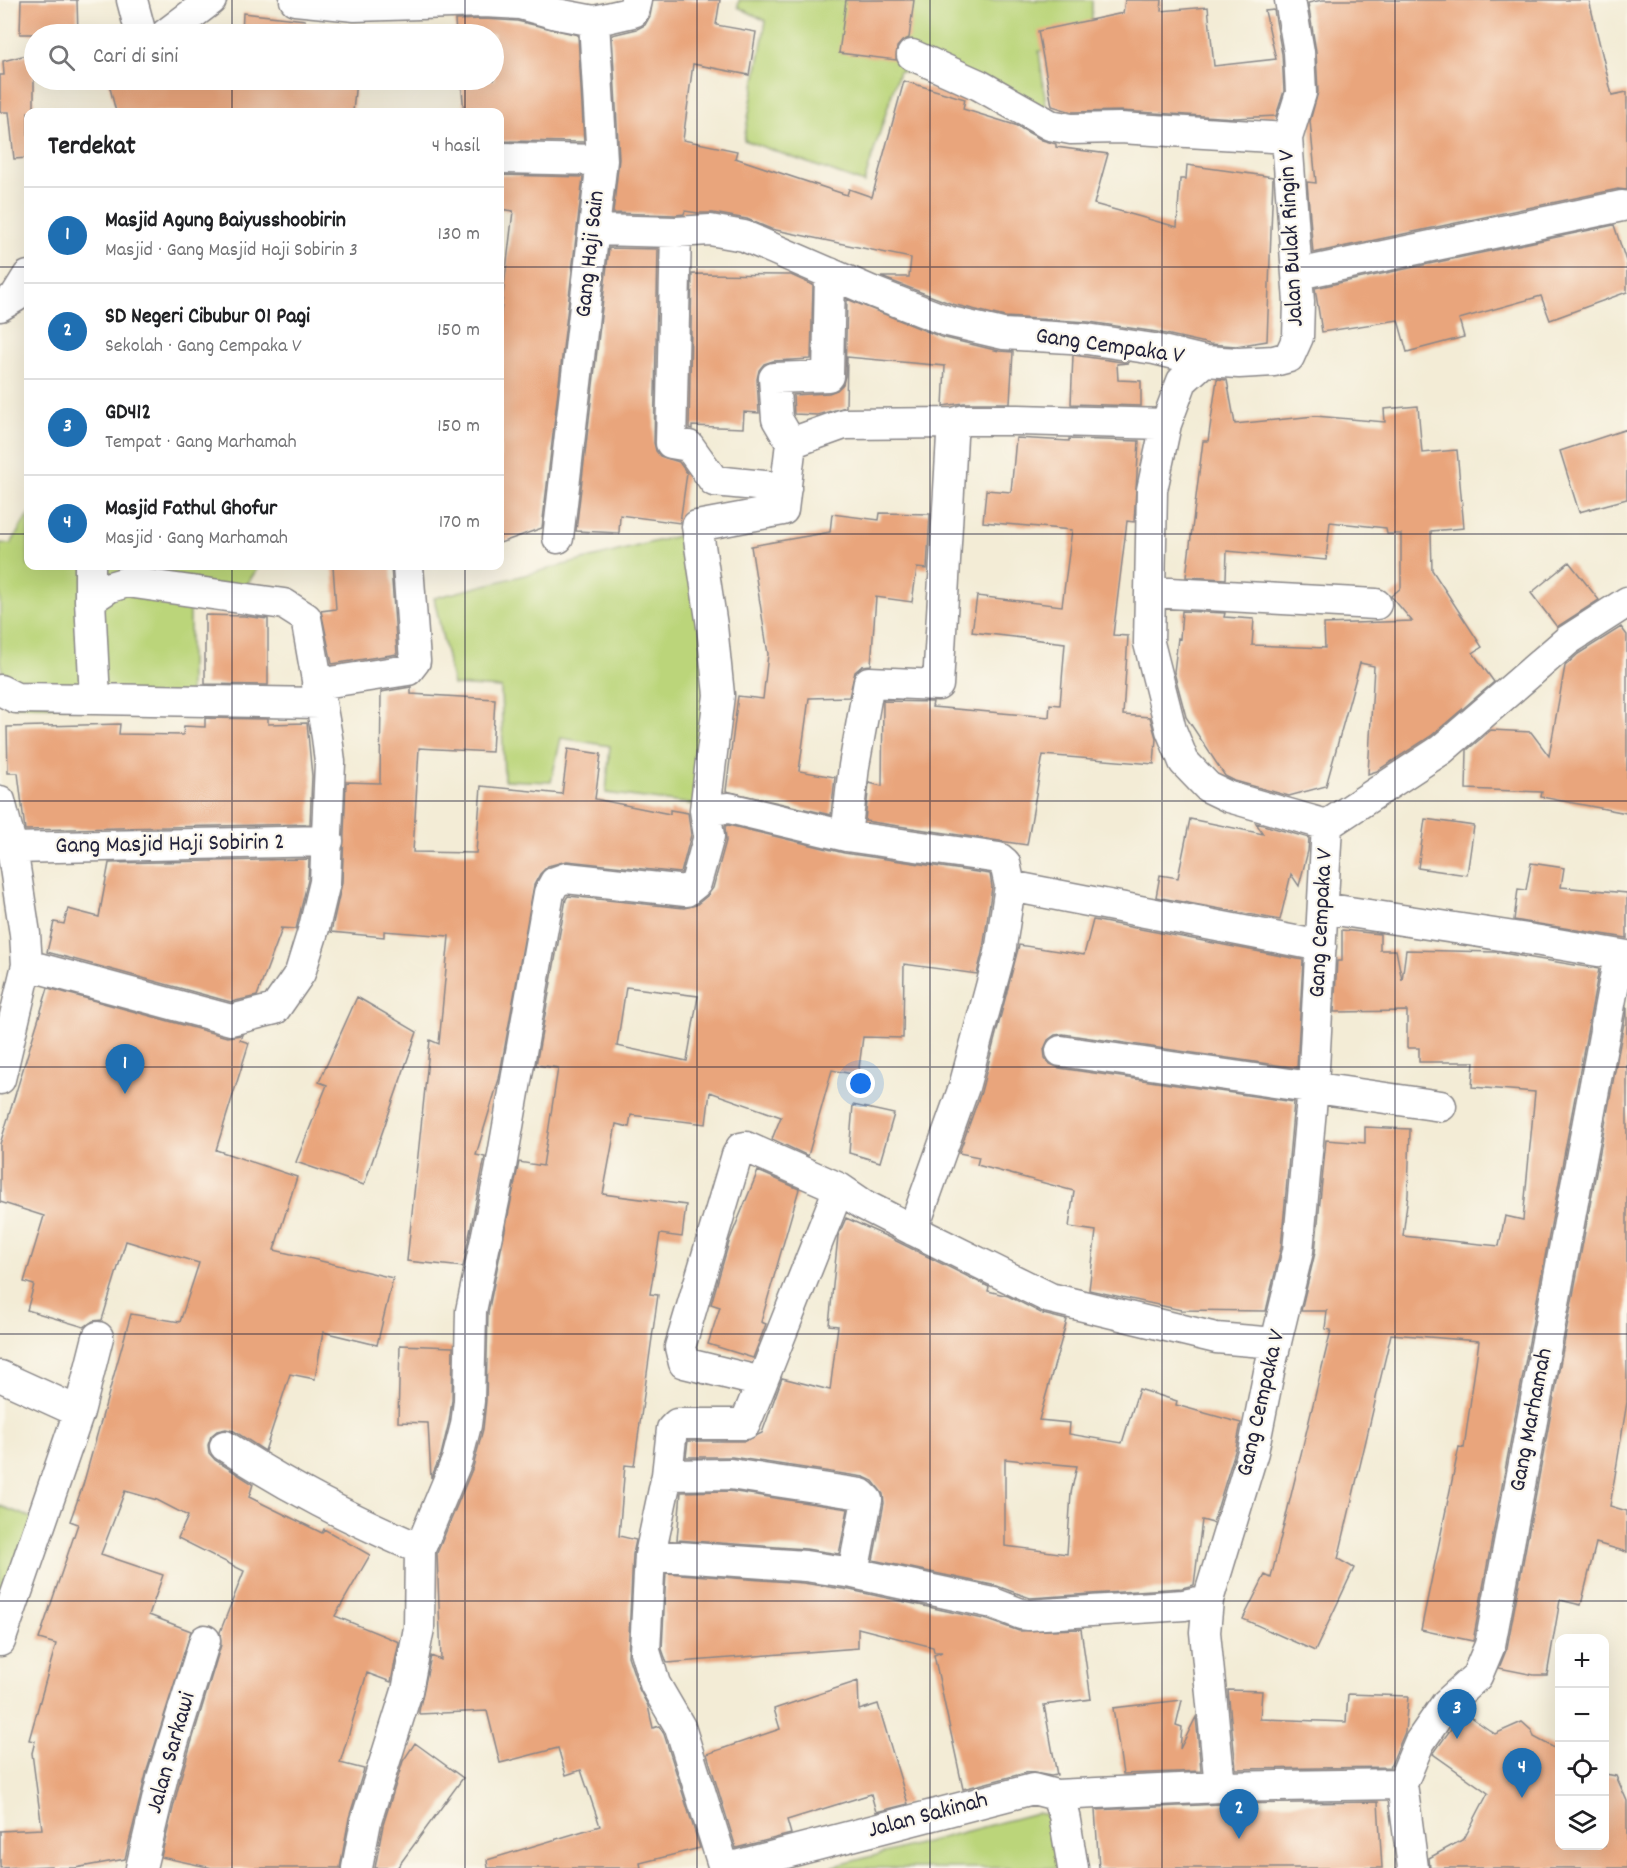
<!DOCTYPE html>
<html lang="id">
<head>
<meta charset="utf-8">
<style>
	body { margin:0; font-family:Dekko,sans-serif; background:#f6f6f6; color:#202124 }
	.controls { position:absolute; right:18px; bottom:18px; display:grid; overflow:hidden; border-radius:12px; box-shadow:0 6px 24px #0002 }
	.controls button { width:54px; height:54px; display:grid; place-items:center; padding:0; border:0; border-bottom:2px solid #e0e0e0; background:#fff; color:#202124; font:30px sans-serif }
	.you { position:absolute; left:861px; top:1084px; width:21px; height:21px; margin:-15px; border:4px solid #fff; border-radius:50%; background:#1a73e8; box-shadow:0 0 0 9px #1a73e833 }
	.badge { display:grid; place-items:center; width:39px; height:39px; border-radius:50%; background:#1f6fb2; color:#fff; font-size:20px; font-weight:700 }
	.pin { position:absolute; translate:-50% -50px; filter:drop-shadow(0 2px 3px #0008) }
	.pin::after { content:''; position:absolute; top:32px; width:21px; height:18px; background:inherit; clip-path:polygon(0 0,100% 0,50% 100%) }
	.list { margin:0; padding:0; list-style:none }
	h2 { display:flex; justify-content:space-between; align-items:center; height:78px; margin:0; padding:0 24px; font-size:26px }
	h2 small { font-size:20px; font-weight:400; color:#757577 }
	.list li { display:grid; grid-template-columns:39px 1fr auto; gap:18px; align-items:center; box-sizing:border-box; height:96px; padding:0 24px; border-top:2px solid #e0e0e0 }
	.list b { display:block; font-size:22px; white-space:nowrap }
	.list p { margin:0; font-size:20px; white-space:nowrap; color:#757577 }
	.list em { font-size:20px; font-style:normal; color:#757577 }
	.icon { flex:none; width:33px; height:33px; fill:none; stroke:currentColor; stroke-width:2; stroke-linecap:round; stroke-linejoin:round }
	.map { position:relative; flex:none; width:1627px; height:1868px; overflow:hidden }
	.search { position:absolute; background:#fff; box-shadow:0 6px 24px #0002; left:24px; top:24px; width:480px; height:66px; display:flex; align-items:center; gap:15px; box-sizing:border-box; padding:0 21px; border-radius:33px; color:#757577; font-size:22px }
	.panel { position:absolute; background:#fff; box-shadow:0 6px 24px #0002; left:24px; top:108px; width:480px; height:462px; border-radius:12px }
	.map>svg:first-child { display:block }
	.green { fill:#bbd57a; stroke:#6e7c5a; stroke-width:1.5 }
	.building { fill:#e9a57b; fill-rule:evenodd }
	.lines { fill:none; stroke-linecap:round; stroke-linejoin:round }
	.street-casing { stroke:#8a8788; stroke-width:33 }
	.street { stroke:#fff; stroke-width:30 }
	.grid { fill:none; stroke:#22223b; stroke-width:1.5; stroke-opacity:0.55 }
	.labels { text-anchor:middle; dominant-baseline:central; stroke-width:4.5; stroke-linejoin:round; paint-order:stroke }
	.street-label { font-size:24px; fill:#22223b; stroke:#fbf7ec }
</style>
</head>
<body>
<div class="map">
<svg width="1627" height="1868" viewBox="0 0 1627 1868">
	<rect width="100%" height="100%" fill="#fbf7ec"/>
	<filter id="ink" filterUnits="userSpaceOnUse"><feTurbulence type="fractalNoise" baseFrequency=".0167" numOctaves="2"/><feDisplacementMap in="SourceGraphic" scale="12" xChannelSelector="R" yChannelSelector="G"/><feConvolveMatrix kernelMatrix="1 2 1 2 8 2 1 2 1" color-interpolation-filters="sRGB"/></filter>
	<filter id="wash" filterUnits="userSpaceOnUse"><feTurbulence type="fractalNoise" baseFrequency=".008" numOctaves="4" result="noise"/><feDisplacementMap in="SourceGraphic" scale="24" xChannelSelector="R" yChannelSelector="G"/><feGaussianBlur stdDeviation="1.35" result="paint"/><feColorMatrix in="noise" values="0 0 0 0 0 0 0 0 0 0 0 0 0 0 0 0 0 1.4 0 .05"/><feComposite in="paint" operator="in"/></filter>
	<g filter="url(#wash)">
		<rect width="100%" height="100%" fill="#f3ecd6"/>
		<path class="green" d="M739 0H1092V41L1039 51 1048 120 949 76 899 71 864 183 744 140 766 21 738 7Z
			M28 514V566H259L244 589 190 588V707L10 706 0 662V543L11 544Z
			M689 533 710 638 705 806 606 793 610 746 561 738 551 782 504 780 501 688 453 685 434 598Z
			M0 1506 38 1520 0 1624Z
			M1036 1813 1049 1815 1060 1868H827Z"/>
		<g id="blocks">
			<path class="building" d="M21 0H77L78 34H20Z
				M653 0H720L716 25 756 32 749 75 693 64 683 140 737 151 735 158 847 195 849 189 872 197 904 81 965 99 963 109 1015 125 1042 140 1056 144V147L1108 154 1094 204 1177 227 1180 179H1186L1187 165 1273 177 1267 341 1236 346 1210 344 1157 332 1089 322 1005 317 952 304 881 277H909L911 258 771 229 747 219 713 213H698L685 211 684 214 676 215 613 213 619 159 612 35 637 29 645 25 650 16Z
				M846 0H914L909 38 902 41 897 47 896 60 839 53Z
				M1125 0H1162L1161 11 1208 7 1214 66 1276 59 1265 11 1274 10 1282 54 1284 91 1276 116 1236 118 1121 111 1072 112 1052 106 1038 31 1123 13Z
				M1322 0H1589L1612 95 1627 92V190L1618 189 1313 253 1307 182 1316 183 1310 121 1318 92 1316 51 1308 3Z
				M243 13 305 20 303 34H242Z
				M484 19 517 21 578 35 584 142 500 141V112H464L461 80H494V34H456L455 20Z
				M34 53V112H28V158L14 159 9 112H0V75H4L3 61Z
				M108 80H356L353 112H116Z
				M500 175 583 177 542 528 500 543V321L513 211 500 209Z
				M1614 225 1627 264V292L1550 320 1541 296 1459 319 1464 337 1407 352 1398 320 1322 332 1315 288Z
				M609 248 658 249 654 443 656 451 660 456 679 462 687 473 680 523 620 515 619 533 576 531Z
				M692 274 791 275 813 285 811 359 773 361 764 364 759 370 757 379 759 413 744 412 743 428 692 426V429L689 428Z
				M847 299 941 337 999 351 1013 352 1010 403H964L943 406 945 366 847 357 846 407 817 415 794 414 793 395 829 393 837 390 843 384 845 376Z
				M1073 355 1129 363 1117 364 1118 380 1141 381V406L1071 404Z
				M1217 379 1227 380 1235 424 1315 416 1385 422 1384 409 1418 406 1422 453 1457 450 1464 528 1431 531 1432 570 1482 647 1473 653 1494 682 1431 736 1377 771 1368 774 1374 666 1360 663 1326 786 1289 796 1235 781 1225 776 1186 717 1174 672 1178 638 1180 639 1182 611 1225 613 1224 617 1254 619 1252 645 1325 648 1324 624 1412 621 1391 596 1401 588V534H1387L1386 528 1330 522 1326 560 1227 551 1226 579 1186 577 1203 441H1208Z
				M1627 429V499L1579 512 1560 451Z
				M1016 438 1069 441V439L1139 441 1134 522 1127 521 1113 635 1128 636 1123 715 1150 717 1156 738 1154 764 1043 755 1027 845 865 821 869 783 882 786 883 701 933 702 932 707 1049 717 1050 704 1060 705 1065 643 972 632 977 596 1062 606 1072 530 983 522 986 490 1011 492Z
				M880 513 930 514 927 569 917 568 912 602 876 597 871 665 862 666 855 672 849 697 809 698 799 771 835 777 831 815 726 791 738 696 763 699 768 654 751 546 830 532 832 514 879 520Z
				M1569 562 1599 600 1557 627 1531 593Z
				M333 566H391L397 654 332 664 321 611 336 609Z
				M205 615 244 616 268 619V685L205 684Z
				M1621 627 1627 635V813L1541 797 1542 792 1466 789 1467 750 1491 730 1531 732 1549 756 1565 666 1578 654Z
				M411 687V694L495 699 492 752 419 748 413 852 476 853 481 786 562 794 568 749 601 754 595 799 670 814V810L688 813 691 835 681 873 567 861 548 866 540 874 534 885 499 1079 476 1155 485 1157 463 1267 407 1261 430 1040 439 1044 449 936 384 931V937L331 932 342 883 346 782 380 783 381 692Z
				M205 718 268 719V724L307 723 312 776 310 824 25 830 18 773H8L7 727 120 724 119 734 183 735 184 726 205 727Z
				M1190 819 1263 834 1256 823 1309 838 1308 851 1299 886 1291 874 1280 920 1156 897 1160 875 1178 878Z
				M1425 819 1474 826 1467 875 1418 868Z
				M728 825 844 853 990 874 992 887 983 949 977 974 904 964 903 1038 863 1037 858 1075 832 1070 808 1156 772 1139 781 1117 710 1092 706 1124 631 1115 629 1127 616 1124 603 1194 686 1205 682 1237 660 1234 650 1294 658 1295 634 1466 625 1465 619 1536 636 1540 633 1554 628 1656 639 1689 648 1706 653 1728 659 1726 664 1734 700 1848 640 1863 641 1868H488L487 1860 600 1826 581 1770 566 1775 558 1748 500 1763 487 1711 419 1714V1711L431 1656 441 1660 437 1553 473 1467 483 1429 486 1401 488 1313 519 1162 543 1166 558 1068 536 1065 566 899 568 896 684 908 696 905 707 896 713 888 726 841 725 826ZM626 987 698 996 687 1061 617 1046Z
				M309 859 308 880 296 929 280 928 282 929 257 996 231 1002 47 952 54 922 64 924 68 909 99 917 109 863Z
				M1531 863 1564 868 1561 887 1627 893V938L1514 920 1518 889 1526 890Z
				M1093 920 1303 960 1297 1068 1063 1034 1055 1035 1048 1040 1044 1049 1045 1058 1050 1064 1059 1068 1294 1102 1281 1248 1266 1311 1181 1310 1089 1290 1096 1231 1069 1227 1074 1191 977 1165 979 1157 959 1153 981 1092 1019 945 1084 955Z
				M1342 930 1380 934V950H1396L1402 980 1406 950 1496 952 1599 969 1473 1641 1421 1630 1459 1447 1464 1448 1479 1341 1391 1334 1338 1559 1354 1568 1315 1651 1243 1619 1265 1575 1271 1578 1331 1330 1325 1329 1327 1311H1301L1315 1253 1326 1140 1365 1143V1127L1410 1129 1408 1195 1403 1236 1499 1246 1505 1216 1523 1220 1535 1092 1472 1087 1474 1062H1419V1048H1407V1011L1334 1012 1337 961H1342Z
				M48 988 227 1037 242 1035 240 1040 249 1043 216 1150 297 1177 274 1250 393 1278 377 1345 323 1332 315 1379 290 1374 265 1451 234 1431 226 1429 217 1431 211 1436 208 1445 209 1453 215 1460 253 1484 249 1497 322 1533 324 1529 370 1555 335 1616 399 1642 391 1682 367 1673 340 1763 364 1769 349 1818 340 1868H212L161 1857 180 1780 221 1645 220 1632 244 1571 178 1538 188 1516 157 1500 125 1491 101 1554 163 1575 149 1615 191 1631 147 1770 125 1859 75 1868H52V1866L0 1868V1831L42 1829 32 1753 35 1741 29 1740 56 1644 39 1639 78 1524 70 1521 83 1485 131 1314 180 1322 199 1263 126 1241 102 1320 93 1321 84 1327 27 1310 34 1285 24 1282 44 1216 0 1202V1144Z
				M357 997 417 1032 364 1185 296 1162 327 1085 319 1082Z
				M1627 1007V1402L1610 1506 1627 1511V1552L1596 1543 1581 1605 1560 1600 1547 1675H1534L1499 1668 1507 1648Z
				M853 1105 894 1114 880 1162 849 1153Z
				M758 1171 799 1189 761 1322 766 1324 753 1358 708 1344 720 1307 711 1304 730 1239Z
				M846 1218 890 1238 989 1287 988 1291 1008 1296 1043 1314 1067 1320 1039 1420 1070 1423 1069 1434 1122 1443 1139 1389 1177 1401 1176 1405 1241 1423 1236 1448 1213 1523 1202 1520 1194 1585 1182 1588 1030 1598 997 1586 873 1560 884 1503 883 1494 873 1481 864 1477 732 1457H686L688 1441H745L762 1433 782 1378 830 1390 838 1326 829 1325 838 1236ZM1005 1459 1077 1466 1071 1493 1067 1554 1005 1546Z
				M400 1345 453 1347 452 1400 449 1422 441 1455 431 1478 428 1423 398 1422Z
				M729 1491 848 1509 839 1554 806 1549 677 1540 681 1492Z
				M666 1573 803 1583 850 1590 988 1620 1019 1631 1081 1629 1091 1699 1044 1705 1057 1775 1051 1776 1029 1772 963 1789 934 1655 942 1652H934L933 1647 858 1628V1648L667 1663 662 1649Z
				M858 1681 859 1710 878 1704 908 1804 876 1812 871 1794 787 1820 791 1834 736 1848 707 1754 780 1729 774 1709Z
				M1228 1690 1262 1691 1260 1719 1346 1722 1348 1694 1408 1696 1405 1732 1390 1767 1236 1769Z
				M1182 1700 1176 1725 1182 1727 1180 1749 1196 1717 1201 1771 1123 1774 1113 1708Z
				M1463 1712 1495 1734 1522 1722 1532 1731 1534 1737 1560 1751V1845H1605V1774L1616 1776 1627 1801V1868H1430L1429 1858 1464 1839 1488 1793 1433 1754Z
				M415 1743 463 1778 397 1868H375L383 1825 403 1761Z
				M1378 1802 1382 1868H1099L1095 1810 1221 1804Z"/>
		</g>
	</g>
	<g filter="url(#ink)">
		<use href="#blocks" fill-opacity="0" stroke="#8a8788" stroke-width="1.5"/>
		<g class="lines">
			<defs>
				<path id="street" d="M132 0 141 34
					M295 0 355 6 484 2 520 4 557 14 594 21
					M166 34 211 0
					M912 55 979 85 1050 125 1071 129 1120 128 1287 138
					M500 158 602 160
					M595 230 676 232 710 230 744 236 873 292 947 321 1003 334 1087 339 1154 349 1204 361 1239 363 1274 361 1289 357 1298 337 1299 302 1287 138 1301 93 1299 52 1290 0
					M676 232 671 443 689 446 714 481 786 488
					M1298 274 1622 206
					M0 306 15 297 28 276
					M1204 361 1182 381 1166 424 1152 490 1149 643 1171 730 1184 762 1208 787 1229 797 1327 825 1313 1087 1298 1251 1270 1367 1253 1452 1208 1600 1205 1632 1220 1787
					M791 443 844 424 954 423
					M558 538 602 160 594 21 633 12 636 0
					M1150 592 1376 604
					M90 600V566
					M317 684 408 670 415 661 408 566
					M0 690 16 698 95 699 90 600 110 587 127 582 284 604 306 618 327 737 330 762 325 882 314 928 300 973 275 1009 231 1020 27 965
					M95 699 320 703
					M0 801 12 848 25 934 27 965 0 1079
					M705 810 719 695 712 626 697 526 783 510 791 443 777 419 774 378 828 376 830 273
					M1327 825 1441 750 1568 640 1627 602
					M846 836 854 766 869 682 938 685 952 437 954 423 964 420H1018L1166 424
					M12 848 328 841
					M1010 886 1321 946
					M1323 908 1540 941 1627 956
					M1061 1051 1441 1106
					M0 1376 79 1412
					M762 1382 839 1188
					M225 1446C289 1488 349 1518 420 1549
					M650 1555 805 1566 853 1573 867 1500 861 1494 730 1474 667 1475
					M853 1573 993 1603 1021 1614 1029 1615 1184 1605 1208 1600
					M0 1641 79 1412 98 1337
					M1056 1795 1064 1815 1073 1868
					M141 1868 163 1775 205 1640
					M357 1868 366 1821 407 1691 419 1628 420 1549 457 1460 466 1425 469 1401 471 1311 500 1172 549 893 555 882 566 878 686 891 696 883 709 836 705 810 729 808 846 836 999 858 1005 863 1010 886 1000 953 964 1087 913 1230
					M724 1868 680 1727 655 1684 645 1651 650 1555 667 1475 672 1429 677 1424H745L762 1382 684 1363 680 1347 737 1155 741 1148 746 1147 839 1188 864 1205 913 1230 1050 1298 1216 1338 1276 1343
					M728 1868 1033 1789 1056 1795 1220 1787 1402 1784
					M1413 1868 1402 1784 1419 1743 1446 1704 1477 1676 1490 1645 1619 956"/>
			</defs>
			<use href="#street" class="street-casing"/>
			<use href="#street" class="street"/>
		</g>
	</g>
	<path class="grid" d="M232 0V34M465 0V34M697 0V1868M930 0V1868M1162 0V1868M1395 0V1868M232 80V112M465 80V112M0 267H28M500 267H1627M0 534H28M500 534H1627M232 566V1868M465 566V1868M0 801H1627M0 1067H1627M0 1334H1627M0 1601H1627"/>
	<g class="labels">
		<g class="street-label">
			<text transform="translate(1292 238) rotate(-93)">Jalan Bulak Ringin V</text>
			<text transform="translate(591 254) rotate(-84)">Gang Haji Sain</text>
			<text transform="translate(1110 347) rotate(8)">Gang Cempaka V</text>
			<text transform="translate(170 845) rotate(-1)">Gang Masjid Haji Sobirin 2</text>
			<text transform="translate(1322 923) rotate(-87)">Gang Cempaka V</text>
			<text transform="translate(1262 1403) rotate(-77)">Gang Cempaka V</text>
			<text transform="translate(1532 1420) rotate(-79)">Gang Marhamah</text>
			<text transform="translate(172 1753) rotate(-74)">Jalan Sarkawi</text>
			<text transform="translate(928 1816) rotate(-15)">Jalan Sakinah</text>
		</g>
	</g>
</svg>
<div class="controls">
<button>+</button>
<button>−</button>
<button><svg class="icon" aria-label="locate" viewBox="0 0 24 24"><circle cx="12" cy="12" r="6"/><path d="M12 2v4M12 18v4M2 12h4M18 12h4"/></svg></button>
<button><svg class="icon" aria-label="layers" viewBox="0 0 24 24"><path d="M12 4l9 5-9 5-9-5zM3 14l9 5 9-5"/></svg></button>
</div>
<div class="you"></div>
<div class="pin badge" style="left:125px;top:1094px">1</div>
<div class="pin badge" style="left:1239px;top:1839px">2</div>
<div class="pin badge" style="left:1457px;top:1739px">3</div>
<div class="pin badge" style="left:1522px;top:1798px">4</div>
<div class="search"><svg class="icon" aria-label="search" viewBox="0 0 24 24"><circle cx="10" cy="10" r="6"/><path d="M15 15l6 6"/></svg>Cari di sini</div>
<section class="panel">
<h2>Terdekat<small>4 hasil</small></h2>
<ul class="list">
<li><span class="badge">1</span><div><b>Masjid Agung Baiyusshoobirin</b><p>Masjid · Gang Masjid Haji Sobirin 3</p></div><em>130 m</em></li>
<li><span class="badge">2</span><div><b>SD Negeri Cibubur 01 Pagi</b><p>Sekolah · Gang Cempaka V</p></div><em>150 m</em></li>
<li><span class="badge">3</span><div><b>GD412</b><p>Tempat · Gang Marhamah</p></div><em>150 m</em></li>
<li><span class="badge">4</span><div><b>Masjid Fathul Ghofur</b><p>Masjid · Gang Marhamah</p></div><em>170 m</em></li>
</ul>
</section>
</div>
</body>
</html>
